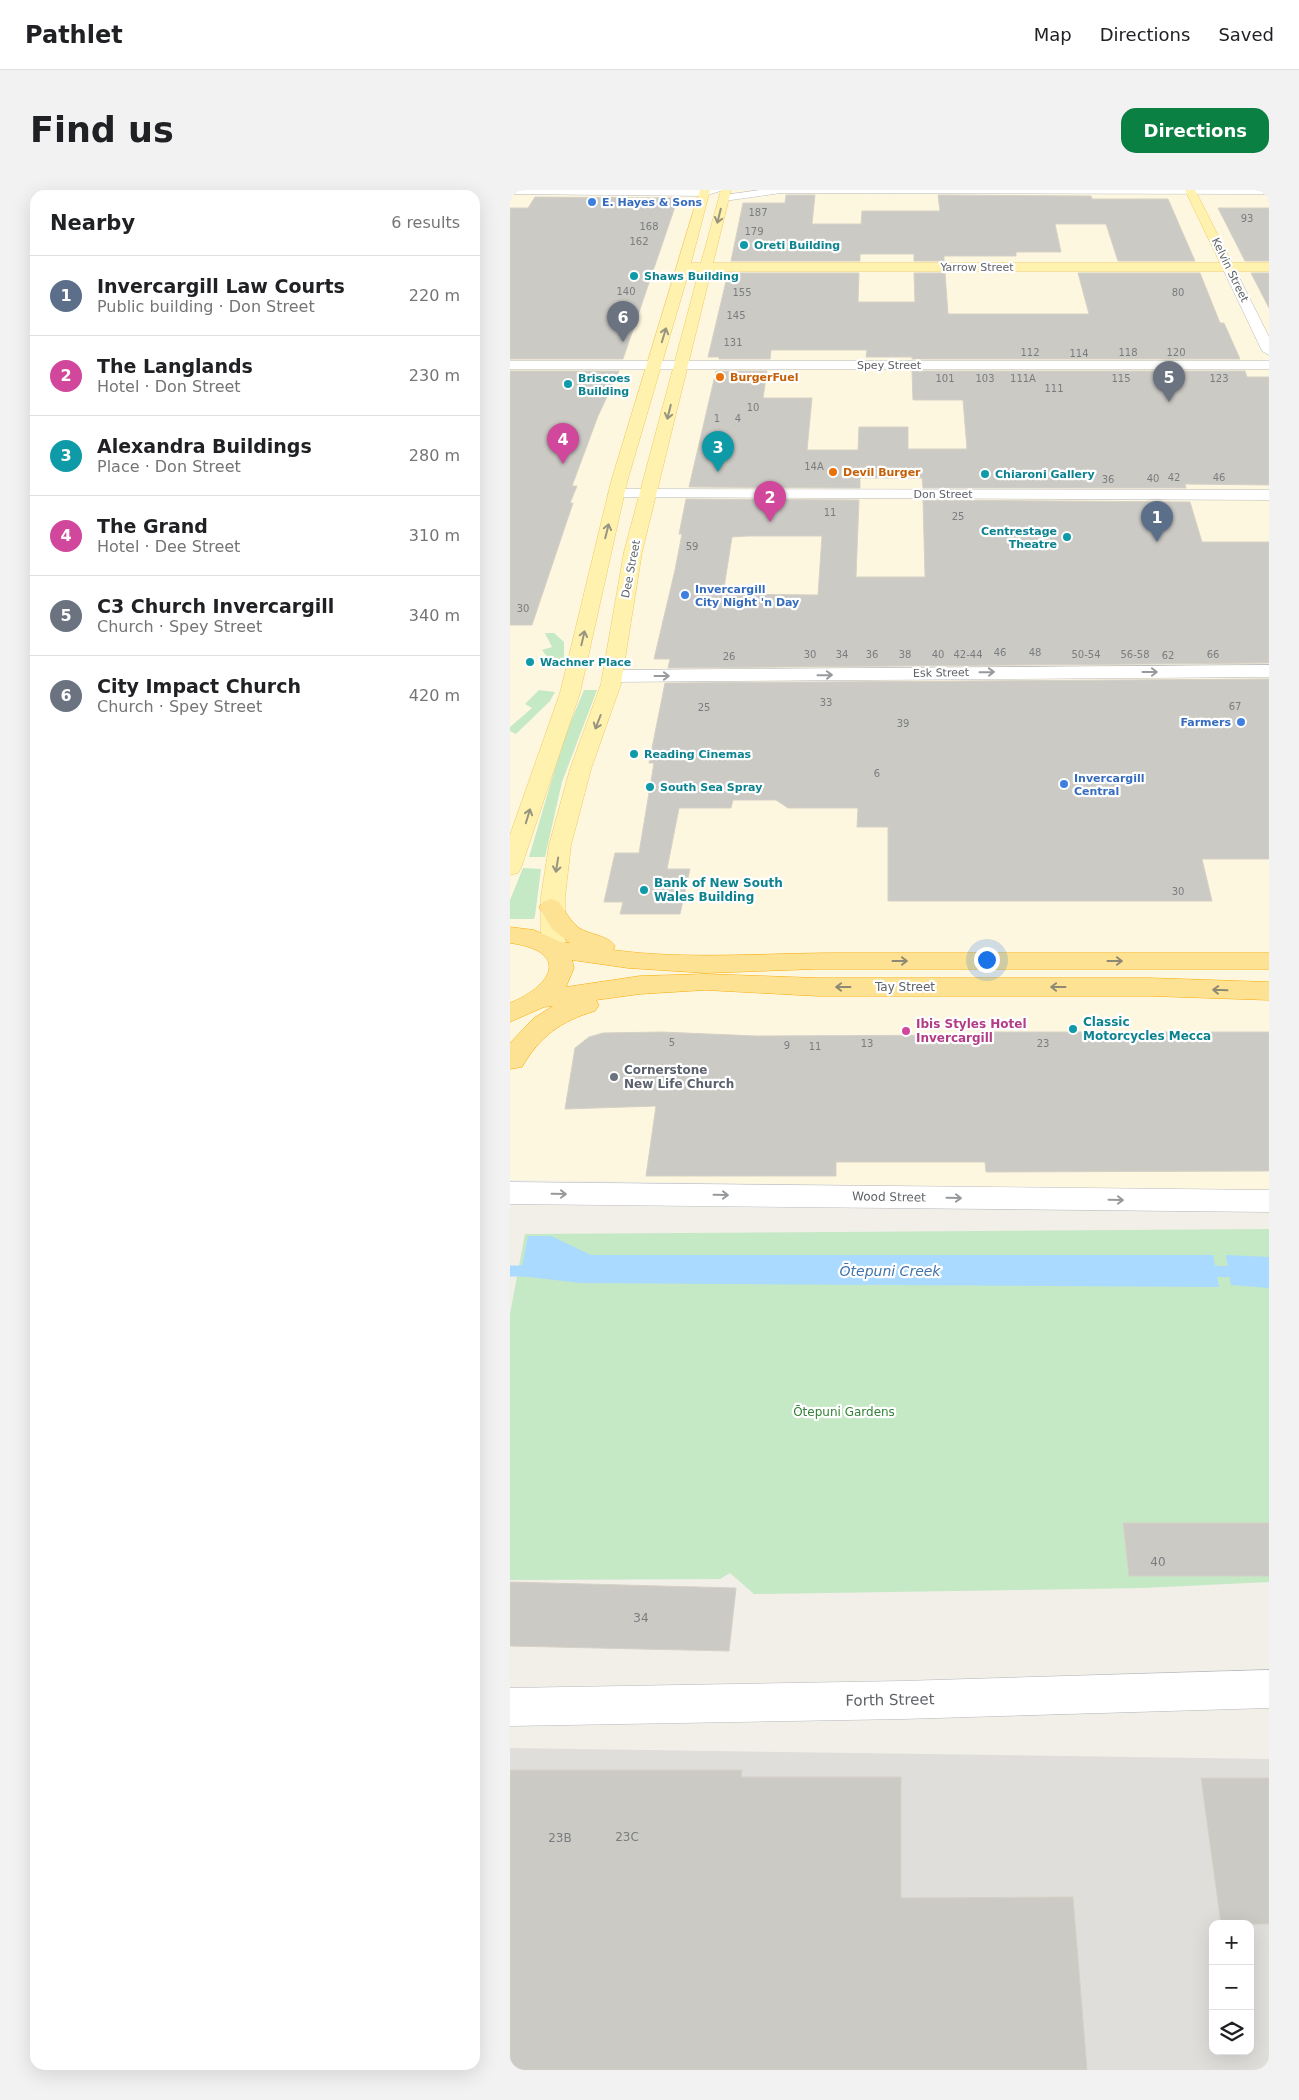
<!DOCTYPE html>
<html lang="en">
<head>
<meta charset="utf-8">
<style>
	body { margin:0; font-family:"DejaVu Sans",sans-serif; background:#f2f2f2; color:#202124 }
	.controls { position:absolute; right:15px; bottom:15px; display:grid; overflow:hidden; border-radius:10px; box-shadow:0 5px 20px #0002 }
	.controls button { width:45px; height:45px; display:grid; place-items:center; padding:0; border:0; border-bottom:1px solid #e0e0e0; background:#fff; color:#202124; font:25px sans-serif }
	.you { position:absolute; left:476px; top:769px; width:18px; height:18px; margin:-12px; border:4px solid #fff; border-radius:50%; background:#1a73e8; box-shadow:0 0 0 8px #1a73e833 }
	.badge { display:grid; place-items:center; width:32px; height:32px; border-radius:50%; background:#0b8043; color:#fff; font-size:16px; font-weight:700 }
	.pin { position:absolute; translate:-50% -41px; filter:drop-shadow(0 1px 2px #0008) }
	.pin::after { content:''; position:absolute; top:26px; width:18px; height:15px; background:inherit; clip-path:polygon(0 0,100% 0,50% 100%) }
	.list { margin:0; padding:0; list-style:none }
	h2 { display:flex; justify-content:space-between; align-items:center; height:65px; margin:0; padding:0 20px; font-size:21px }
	h2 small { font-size:16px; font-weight:400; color:#757577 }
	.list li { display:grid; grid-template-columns:32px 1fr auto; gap:15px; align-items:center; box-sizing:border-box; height:80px; padding:0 20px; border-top:1px solid #e0e0e0 }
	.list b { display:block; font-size:19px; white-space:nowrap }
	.list p { margin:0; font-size:16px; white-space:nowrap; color:#757577 }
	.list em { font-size:16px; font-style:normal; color:#757577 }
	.icon { flex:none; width:28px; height:28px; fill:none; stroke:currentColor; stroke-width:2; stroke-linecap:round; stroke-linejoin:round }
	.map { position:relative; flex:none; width:759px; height:1880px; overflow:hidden; border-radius:15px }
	header { display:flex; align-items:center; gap:30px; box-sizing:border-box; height:70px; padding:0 25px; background:#fff; border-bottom:1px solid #e0e0e0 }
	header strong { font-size:24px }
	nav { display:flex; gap:28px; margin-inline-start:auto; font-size:18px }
	.intro { display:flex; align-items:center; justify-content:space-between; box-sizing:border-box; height:120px; padding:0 30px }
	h1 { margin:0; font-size:35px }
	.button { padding:12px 22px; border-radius:15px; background:#0b8043; color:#fff; font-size:18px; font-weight:700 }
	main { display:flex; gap:30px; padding:0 30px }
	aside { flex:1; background:#fff; border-radius:15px; box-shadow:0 5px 20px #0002 }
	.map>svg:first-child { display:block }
	.commercial { fill:#fef7e0 }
	.industrial { fill:#e0deda; fill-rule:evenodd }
	.green { fill:#c5e8c5 }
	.water { fill:#aadaff }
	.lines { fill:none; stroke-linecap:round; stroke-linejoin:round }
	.stream { stroke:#aadaff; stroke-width:11 }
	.building { fill:#cccac5; stroke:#d6d1c6; fill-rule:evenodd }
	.minor-casing { stroke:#b5b8bc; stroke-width:1 }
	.major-casing { stroke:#f2c960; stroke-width:1 }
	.highway-casing { stroke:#f9ab00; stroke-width:1 }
	.minor { fill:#fff; fill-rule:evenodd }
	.major { fill:#fff2af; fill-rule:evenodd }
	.highway { fill:#fde293; fill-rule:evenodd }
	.oneway { stroke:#979581 }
	.oneway2 { stroke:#979a9d }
	.oneway3 { stroke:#8e8975 }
	.shop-dot { fill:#3f7fe0; stroke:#fff; stroke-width:2 }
	.culture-dot { fill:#0f9aa8; stroke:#fff; stroke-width:2 }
	.food-dot { fill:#e8710a; stroke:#fff; stroke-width:2 }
	.hotel-dot { fill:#d1479c; stroke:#fff; stroke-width:2 }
	.worship-dot { fill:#6b7280; stroke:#fff; stroke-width:2 }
	.labels { text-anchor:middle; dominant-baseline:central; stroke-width:4.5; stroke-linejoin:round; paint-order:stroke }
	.number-label { font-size:10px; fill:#7a7d7f }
	.far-shop-label { font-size:11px; font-weight:bold; fill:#366cbe; stroke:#fff; text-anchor:start }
	.far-culture-label { font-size:11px; font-weight:bold; fill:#0d838f; stroke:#fff; text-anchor:start }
	.far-street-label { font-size:11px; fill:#5f6368; stroke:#fff }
	.far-food-label { font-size:11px; font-weight:bold; fill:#c56008; stroke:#fff; text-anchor:start }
	.culture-label { font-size:12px; font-weight:bold; fill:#0d838f; stroke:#fff; text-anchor:start }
	.street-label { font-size:12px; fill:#5f6368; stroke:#fff }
	.hotel-label { font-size:12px; font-weight:bold; fill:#b23c85; stroke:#fff; text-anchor:start }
	.worship-label { font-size:12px; font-weight:bold; fill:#5b616d; stroke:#fff; text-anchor:start }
	.park-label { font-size:12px; fill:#348238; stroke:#fff }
	.near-number-label { font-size:12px; fill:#7a7d7f }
	.water-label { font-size:14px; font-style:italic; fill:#4174aa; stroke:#fff }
	.near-street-label { font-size:15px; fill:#5f6368; stroke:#fff }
</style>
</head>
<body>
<header>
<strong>Pathlet</strong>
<nav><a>Map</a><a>Directions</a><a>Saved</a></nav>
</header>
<div class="intro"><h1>Find us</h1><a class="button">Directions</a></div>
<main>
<aside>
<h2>Nearby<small>6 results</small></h2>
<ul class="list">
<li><span class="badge" style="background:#5c6f8a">1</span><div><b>Invercargill Law Courts</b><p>Public building · Don Street</p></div><em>220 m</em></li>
<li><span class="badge" style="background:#d1479c">2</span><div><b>The Langlands</b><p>Hotel · Don Street</p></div><em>230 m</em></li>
<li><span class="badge" style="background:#0f9aa8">3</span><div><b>Alexandra Buildings</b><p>Place · Don Street</p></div><em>280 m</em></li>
<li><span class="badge" style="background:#d1479c">4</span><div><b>The Grand</b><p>Hotel · Dee Street</p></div><em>310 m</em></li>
<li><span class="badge" style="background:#6b7280">5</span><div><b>C3 Church Invercargill</b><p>Church · Spey Street</p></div><em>340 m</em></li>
<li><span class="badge" style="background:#6b7280">6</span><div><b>City Impact Church</b><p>Church · Spey Street</p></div><em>420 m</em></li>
</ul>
</aside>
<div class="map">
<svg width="759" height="1880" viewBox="0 0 759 1880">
	<rect width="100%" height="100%" fill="#f1efe8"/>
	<path class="commercial" d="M0 0H759V1001L0 990Z"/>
	<path class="industrial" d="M0 1558 759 1569V1880H0ZM703 1734H740V1861H703Z"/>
	<path class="green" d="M35 443H44L54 452V471L41 472 32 460 42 457Z
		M29 500 45 502 40 511 6 544 0 541V537L22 518 15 514Z
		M74 500H87L52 592 35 667H19L54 548Z
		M13 678 31 679 25 726 24 729H0V710Z
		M759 1039V1392L633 1398 244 1404 220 1383 210 1389 0 1390V1124L15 1044Z"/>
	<path class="water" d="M18 1046H41L81 1065H703L709 1097 71 1093 10 1086Z
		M716 1065 759 1067V1098L721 1095Z"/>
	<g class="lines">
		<path class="stream" d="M0 1081H23
			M693 1081 731 1082"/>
	</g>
	<path class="building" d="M276 5H305L302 34H351L352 21H430L428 5 581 6 582 9H658L685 71H608L596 34H545L551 62H506V66H434V71H404V64H350V71H221L233 13H275Z
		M25 7 168 8 113 169H0V18H18Z
		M708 18H759V71H735Z
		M218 83H349L348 112H405L404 83H435L438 124H579L568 83H690L710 133H714L730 169H402V167H356L357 160H261L260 169H209V167H198Z
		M741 83H759V118Z
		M0 181H109L88 226 62 296H67L60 313H63L22 435H0Z
		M206 181H257L253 208H302L297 260H348L349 237H398V259H457L453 210H403L402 181H735L737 187H759V295L675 294 676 298H413L412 288H350V298L179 297Z
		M176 309 349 310 346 387H415L413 310 680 312 692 352H759V473L158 478 160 469H144L165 380 172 344H169ZM238 346H312L308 405 213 404 222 347Z
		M759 489V669H692L702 711H378V637H347L348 618H278L266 610H223L221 618H169L157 679H180L170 724H110L113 712H94L105 663H129L144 573H139L155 493Z
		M152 842 246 846 470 845V842H759V981L476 982 475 972H326V986H136L146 916 55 919 65 858 79 847 93 843Z
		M613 1333H759V1386H619Z
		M0 1392 226 1398 219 1461 0 1456Z
		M0 1580H232L231 1587H391V1708L563 1707 577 1880H0Z
		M691 1588H759V1734H711Z"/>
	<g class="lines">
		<defs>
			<path id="minor" d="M0 0H214L194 6 0 4Z
				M250 0H759V4L271 3 214 11 208 8 214 5Z
				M718 73 724 77 759 147V165L752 161 712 77Z
				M0 171H759V179H0Z
				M106 299 759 300V310L100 307 98 304Z
				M759 475V487L103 492 96 490 93 486 96 482 103 480Z
				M0 992 759 1000V1022L0 1014Z
				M759 1480V1518L393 1529 0 1536V1498L393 1491Z"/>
			<path id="major" d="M190 0H200L181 73H191L211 0H221L203 73H710L675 0H685L722 73H759V81H201L132 362 111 494 81 579 61 655 55 707V759L52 765 43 767 34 765 31 759V707L39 655 60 579 91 494 114 362 189 81H179L117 292 70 503 11 678 8 683 0 685V645L50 503 101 292Z"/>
			<path id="highway" d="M41 709 49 712C55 721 60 731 69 738 80 745 98 745 105 756L103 760C178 770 253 763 329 763 472 763 616 763 759 763V779H306L196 783 118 778 62 770 64 778 56 797 130 786 195 784 308 788H640L759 792V810L640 806H308L195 800 130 804 86 810 89 815 85 821C51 831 30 846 12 877L0 879V853L24 828 43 816 34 817 0 832V813C44 795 60 761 0 753V737L24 740 51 752 60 753 42 739 29 717 33 712Z"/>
		</defs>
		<use href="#minor" class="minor-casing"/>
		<use href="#major" class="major-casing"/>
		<use href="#highway" class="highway-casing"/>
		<use href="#minor" class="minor"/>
		<use href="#major" class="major"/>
		<use href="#highway" class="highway"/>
	</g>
	<defs><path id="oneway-shaft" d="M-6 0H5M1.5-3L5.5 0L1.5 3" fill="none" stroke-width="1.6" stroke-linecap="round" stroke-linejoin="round" transform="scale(1.25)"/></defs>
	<g class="oneway">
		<use href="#oneway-shaft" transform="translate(209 26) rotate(104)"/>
		<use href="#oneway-shaft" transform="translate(154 145) rotate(-73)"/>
		<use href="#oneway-shaft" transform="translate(159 222) rotate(104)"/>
		<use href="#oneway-shaft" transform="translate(97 341) rotate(-76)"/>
		<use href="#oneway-shaft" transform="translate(73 448) rotate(-77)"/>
		<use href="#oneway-shaft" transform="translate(88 532) rotate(111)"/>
		<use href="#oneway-shaft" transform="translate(18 626) rotate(-73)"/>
		<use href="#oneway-shaft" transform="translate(47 675) rotate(99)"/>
	</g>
	<g class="oneway2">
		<use href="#oneway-shaft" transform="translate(477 482) rotate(-1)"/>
		<use href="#oneway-shaft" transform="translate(640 482)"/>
		<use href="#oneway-shaft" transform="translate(315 485) rotate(-1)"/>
		<use href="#oneway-shaft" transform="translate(152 486)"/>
		<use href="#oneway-shaft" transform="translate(49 1004) rotate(1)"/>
		<use href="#oneway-shaft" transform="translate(211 1005) rotate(1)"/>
		<use href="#oneway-shaft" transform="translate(444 1008) rotate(1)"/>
		<use href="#oneway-shaft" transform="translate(606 1010) rotate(1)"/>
	</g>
	<g class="oneway3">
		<use href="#oneway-shaft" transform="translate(390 771)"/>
		<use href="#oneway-shaft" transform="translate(605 771)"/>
		<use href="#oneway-shaft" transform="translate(333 797) rotate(-180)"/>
		<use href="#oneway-shaft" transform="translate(548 797) rotate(-180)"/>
		<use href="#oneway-shaft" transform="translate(710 800) rotate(-178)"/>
	</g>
	<g class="shop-dot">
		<circle cx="82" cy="12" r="5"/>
		<circle cx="175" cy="405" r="5"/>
		<circle cx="731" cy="532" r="5"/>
		<circle cx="554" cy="594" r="5"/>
	</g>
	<g class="culture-dot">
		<circle cx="234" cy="55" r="5"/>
		<circle cx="124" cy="86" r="5"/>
		<circle cx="58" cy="194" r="5"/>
		<circle cx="475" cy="284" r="5"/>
		<circle cx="557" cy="347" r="5"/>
		<circle cx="20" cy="472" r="5"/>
		<circle cx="124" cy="564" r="5"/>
		<circle cx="140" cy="597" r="5"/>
		<circle cx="134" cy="700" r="5"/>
		<circle cx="563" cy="839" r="5"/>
	</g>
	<g class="food-dot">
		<circle cx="210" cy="187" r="5"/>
		<circle cx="323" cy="282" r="5"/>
	</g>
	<circle class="hotel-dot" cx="396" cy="841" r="5"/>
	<circle class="worship-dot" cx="104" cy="887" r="5"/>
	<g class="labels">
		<g class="number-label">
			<text x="248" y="22">187</text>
			<text x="737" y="28">93</text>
			<text x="139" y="36">168</text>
			<text x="244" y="41">179</text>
			<text x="129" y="51">162</text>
			<text x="116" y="101">140</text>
			<text x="232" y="102">155</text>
			<text x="668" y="102">80</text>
			<text x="226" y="125">145</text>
			<text x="223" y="152">131</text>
			<text x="520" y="162">112</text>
			<text x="618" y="162">118</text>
			<text x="666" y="162">120</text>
			<text x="569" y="163">114</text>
			<text x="435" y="188">101</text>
			<text x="475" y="188">103</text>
			<text x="513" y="188">111A</text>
			<text x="611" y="188">115</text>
			<text x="709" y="188">123</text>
			<text x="544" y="198">111</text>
			<text x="243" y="217">10</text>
			<text x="207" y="228">1</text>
			<text x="228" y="228">4</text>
			<text x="304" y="276">14A</text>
			<text x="664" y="287">42</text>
			<text x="709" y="287">46</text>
			<text x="643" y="288">40</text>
			<text x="598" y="289">36</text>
			<text x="320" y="322">11</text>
			<text x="448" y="326">25</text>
			<text x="182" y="356">59</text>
			<text x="13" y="418">30</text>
			<text x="490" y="462">46</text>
			<text x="525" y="462">48</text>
			<text x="300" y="464">30</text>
			<text x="332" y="464">34</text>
			<text x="362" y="464">36</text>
			<text x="395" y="464">38</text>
			<text x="428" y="464">40</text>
			<text x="458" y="464">42-44</text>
			<text x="576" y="464">50-54</text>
			<text x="625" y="464">56-58</text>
			<text x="703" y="464">66</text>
			<text x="658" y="465">62</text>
			<text x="219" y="466">26</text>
			<text x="316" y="512">33</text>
			<text x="725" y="516">67</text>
			<text x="194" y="517">25</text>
			<text x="393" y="533">39</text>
			<text x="367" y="583">6</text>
			<text x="668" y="701">30</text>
			<text x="162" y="852">5</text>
			<text x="357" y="853">13</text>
			<text x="533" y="853">23</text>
			<text x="277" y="855">9</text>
			<text x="305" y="856">11</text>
		</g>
		<g class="far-shop-label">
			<text x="92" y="12">E. Hayes &amp; Sons</text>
			<text x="185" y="399">Invercargill<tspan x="185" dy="13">City Night 'n Day</tspan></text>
			<text x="721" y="532" text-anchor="end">Farmers</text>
			<text x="564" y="588">Invercargill<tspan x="564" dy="13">Central</tspan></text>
		</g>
		<g class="far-culture-label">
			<text x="244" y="55">Oreti Building</text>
			<text x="134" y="86">Shaws Building</text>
			<text x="68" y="188">Briscoes<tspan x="68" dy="13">Building</tspan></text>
			<text x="485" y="284">Chiaroni Gallery</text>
			<text x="547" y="341" text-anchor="end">Centrestage<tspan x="547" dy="13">Theatre</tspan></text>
			<text x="30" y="472">Wachner Place</text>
			<text x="134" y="564">Reading Cinemas</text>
			<text x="150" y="597">South Sea Spray</text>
		</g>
		<g class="far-street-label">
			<text x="467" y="77">Yarrow Street</text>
			<text transform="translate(720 80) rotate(64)">Kelvin Street</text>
			<text x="379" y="175">Spey Street</text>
			<text x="433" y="304">Don Street</text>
			<text transform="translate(121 379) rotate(-79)">Dee Street</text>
			<text transform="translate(431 483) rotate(-1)">Esk Street</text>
		</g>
		<g class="far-food-label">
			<text x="220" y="187">BurgerFuel</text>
			<text x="333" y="282">Devil Burger</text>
		</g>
		<g class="culture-label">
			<text x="144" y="693">Bank of New South<tspan x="144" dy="14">Wales Building</tspan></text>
			<text x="573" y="832">Classic<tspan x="573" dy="14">Motorcycles Mecca</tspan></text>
		</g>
		<g class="street-label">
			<text x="395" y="797">Tay Street</text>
			<text transform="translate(379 1007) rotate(1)">Wood Street</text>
		</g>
		<g class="hotel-label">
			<text x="406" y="834">Ibis Styles Hotel<tspan x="406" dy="14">Invercargill</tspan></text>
		</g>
		<g class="worship-label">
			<text x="114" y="880">Cornerstone<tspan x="114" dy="14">New Life Church</tspan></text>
		</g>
		<g class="park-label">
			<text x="334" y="1222">Ōtepuni Gardens</text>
		</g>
		<g class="near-number-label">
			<text x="648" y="1372">40</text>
			<text x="131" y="1428">34</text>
			<text x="117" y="1647">23C</text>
			<text x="50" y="1648">23B</text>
		</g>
		<g class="water-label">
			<text x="380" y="1081">Ōtepuni Creek</text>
		</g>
		<g class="near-street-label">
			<text transform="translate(380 1510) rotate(-1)">Forth Street</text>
		</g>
	</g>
</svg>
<div class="controls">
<button>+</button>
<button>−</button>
<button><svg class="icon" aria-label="layers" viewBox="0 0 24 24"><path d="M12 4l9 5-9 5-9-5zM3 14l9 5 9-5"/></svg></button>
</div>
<div class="you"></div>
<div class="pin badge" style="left:647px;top:352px;background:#5c6f8a">1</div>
<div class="pin badge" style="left:260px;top:332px;background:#d1479c">2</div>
<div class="pin badge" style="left:208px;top:282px;background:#0f9aa8">3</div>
<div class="pin badge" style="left:53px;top:274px;background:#d1479c">4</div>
<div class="pin badge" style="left:659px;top:212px;background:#6b7280">5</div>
<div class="pin badge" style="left:113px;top:152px;background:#6b7280">6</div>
</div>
</main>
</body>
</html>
